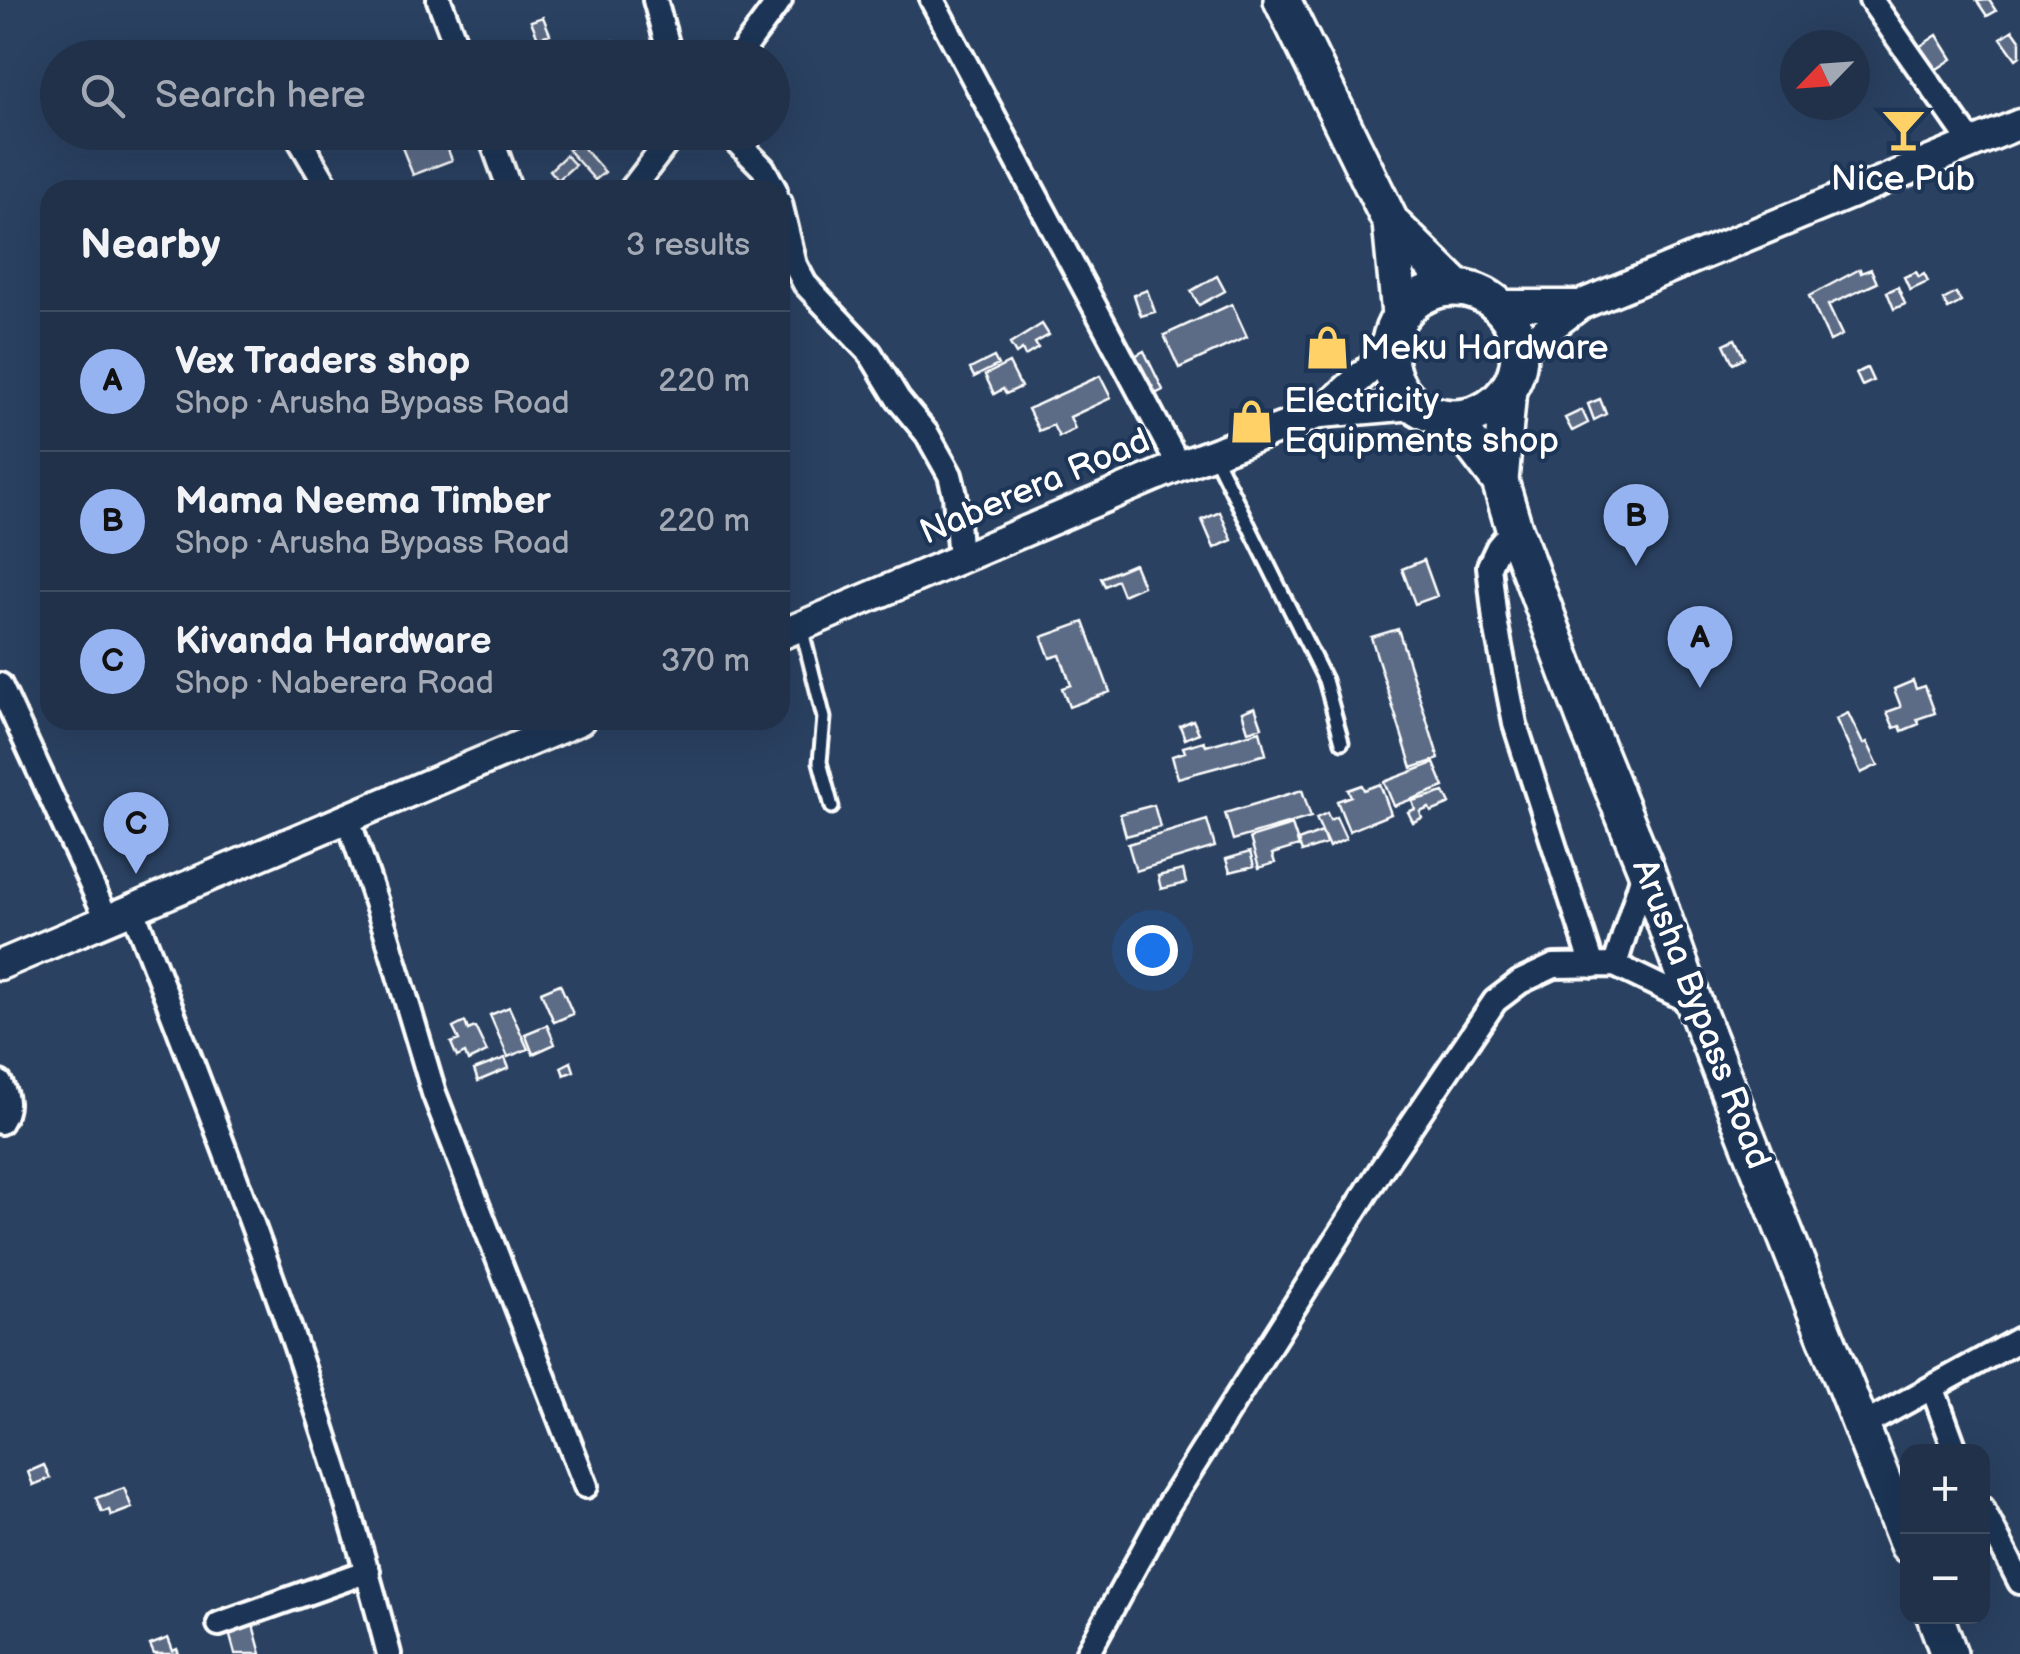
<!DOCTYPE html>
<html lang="en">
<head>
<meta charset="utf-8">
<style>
	body { margin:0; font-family:"Balsamiq Sans",sans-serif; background:#2d3d53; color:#f1f3f6 }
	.controls { position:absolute; right:30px; bottom:30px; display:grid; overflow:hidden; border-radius:20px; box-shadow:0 10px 40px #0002 }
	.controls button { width:90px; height:90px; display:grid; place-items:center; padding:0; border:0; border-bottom:2px solid #3d4c61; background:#203149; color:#f1f3f6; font:50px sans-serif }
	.compass { position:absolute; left:1780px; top:30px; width:90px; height:90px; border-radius:50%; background:#203149; box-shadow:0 10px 40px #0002; rotate:245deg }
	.you { position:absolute; left:1152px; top:950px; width:35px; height:35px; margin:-25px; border:8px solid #fff; border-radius:50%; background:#1a73e8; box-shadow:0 0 0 15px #1a73e833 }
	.badge { display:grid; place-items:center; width:65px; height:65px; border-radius:50%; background:#95b2f1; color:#111; font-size:32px; font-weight:700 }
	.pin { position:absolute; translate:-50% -82px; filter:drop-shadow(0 2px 5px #0008) }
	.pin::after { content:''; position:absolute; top:52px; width:35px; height:30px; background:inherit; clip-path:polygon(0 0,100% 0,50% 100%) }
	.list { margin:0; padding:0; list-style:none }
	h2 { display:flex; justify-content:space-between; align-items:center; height:130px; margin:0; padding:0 40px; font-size:42px }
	h2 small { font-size:32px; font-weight:400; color:#a2a9b4 }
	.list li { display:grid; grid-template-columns:65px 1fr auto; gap:30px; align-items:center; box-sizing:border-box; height:140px; padding:0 40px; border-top:2px solid #3d4c61 }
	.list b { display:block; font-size:38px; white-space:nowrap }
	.list p { margin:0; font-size:32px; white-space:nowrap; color:#a2a9b4 }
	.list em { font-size:32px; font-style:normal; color:#a2a9b4 }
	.icon { flex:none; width:55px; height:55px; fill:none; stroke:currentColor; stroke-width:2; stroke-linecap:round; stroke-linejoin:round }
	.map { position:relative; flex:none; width:2020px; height:1654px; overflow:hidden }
	.search { position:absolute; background:#203149; box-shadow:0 10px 40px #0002; left:40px; top:40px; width:750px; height:110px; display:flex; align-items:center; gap:25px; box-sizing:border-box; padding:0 35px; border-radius:55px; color:#a2a9b4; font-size:38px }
	.panel { position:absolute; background:#203149; box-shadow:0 10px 40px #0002; left:40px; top:180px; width:750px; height:550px; border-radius:30px }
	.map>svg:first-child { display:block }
	.building { fill:#5b6c86; stroke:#fff; stroke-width:2.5 }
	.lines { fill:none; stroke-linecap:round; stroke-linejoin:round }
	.service-casing { stroke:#fff; stroke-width:19 }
	.minor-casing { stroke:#fff; stroke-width:30 }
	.tertiary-casing { stroke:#fff; stroke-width:35 }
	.primary-casing { stroke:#fff; stroke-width:42 }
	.service { stroke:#1d3557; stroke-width:11 }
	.minor { stroke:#1d3557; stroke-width:22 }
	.tertiary { stroke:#1d3557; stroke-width:28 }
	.primary { stroke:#1d3557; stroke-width:35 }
	.labels { text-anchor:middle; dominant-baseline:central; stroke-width:8; stroke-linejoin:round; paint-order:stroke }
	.poi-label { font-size:35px; fill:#fff; stroke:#1d3557; text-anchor:start }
	.street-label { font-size:35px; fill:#fff; stroke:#1d3557 }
</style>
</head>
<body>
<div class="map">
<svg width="2020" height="1654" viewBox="0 0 2020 1654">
	<rect width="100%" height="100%" fill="#2a4161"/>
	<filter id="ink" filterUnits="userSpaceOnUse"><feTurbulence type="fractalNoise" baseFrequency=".01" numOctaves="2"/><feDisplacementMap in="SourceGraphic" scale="20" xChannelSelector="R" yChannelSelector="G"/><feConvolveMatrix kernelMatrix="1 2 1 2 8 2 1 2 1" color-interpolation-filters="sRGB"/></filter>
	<g filter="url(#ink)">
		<path class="building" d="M1989 0 1996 11 1987 16 1977 1Z
			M543 17 550 34 538 38 531 21Z
			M2013 30 2020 40V56L2016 59 2001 38Z
			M1937 35 1952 59 1931 73 1916 49Z
			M614 41 624 58H589V57Z
			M434 132H441L452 160 413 175 401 145Z
			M578 142 605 172 595 180 568 150Z
			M566 155 575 165 558 180 550 170Z
			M1860 269 1861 273 1871 269 1877 283 1828 305 1842 335 1830 341 1809 296Z
			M1916 272 1919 277 1924 274 1928 282 1910 290 1904 277Z
			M1217 276 1225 291 1199 305 1191 291Z
			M1898 287 1905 304 1894 309 1887 292Z
			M1147 290 1155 312 1141 316 1134 295Z
			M1956 293 1961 302 1948 309 1943 300Z
			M1232 304 1247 337 1179 368 1164 335Z
			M1042 324 1049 335 1035 343 1038 348 1025 356 1022 350 1016 354 1010 344Z
			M1735 339 1744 358 1733 363 1724 344Z
			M1144 351 1163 390 1151 396 1131 358Z
			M994 357 998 365 974 377 970 369Z
			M1009 363 1021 387 1006 394 1003 389 994 394 985 375Z
			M1867 368 1873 381 1862 386 1856 373Z
			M1100 376 1111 398 1070 417 1075 429 1059 437 1053 425 1039 431 1028 409Z
			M1600 399 1606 414 1594 420 1588 404Z
			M1582 410 1588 423 1572 431 1565 418Z
			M1220 512 1232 540 1214 548 1202 520Z
			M1424 560 1437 596 1415 604 1402 569Z
			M1134 564 1143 586 1123 595 1117 580 1105 586 1101 578Z
			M1084 622 1110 692 1069 707 1062 688 1071 685 1060 655 1050 658 1042 637Z
			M1398 629 1439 759 1412 768 1371 637Z
			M1913 681 1916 689 1925 686 1935 713 1917 719 1919 724 1902 731 1900 726 1894 728 1887 712 1901 707 1894 689Z
			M1255 707 1262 727 1248 731 1242 712Z
			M1848 713 1863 744 1867 742 1878 765 1861 773 1836 719Z
			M1193 720 1199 733 1185 739 1180 726Z
			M1260 731 1266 754 1178 778 1172 756 1185 752 1183 747 1204 741 1206 746Z
			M1434 763 1444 787 1394 806 1384 782Z
			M1380 784 1391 814 1349 831 1337 801 1351 796 1348 790 1362 785 1364 790Z
			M1302 790 1311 817 1233 840 1225 813Z
			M1444 792 1450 804 1431 812 1429 808 1420 812 1422 818 1413 822 1408 812 1415 809 1412 801Z
			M1154 805 1160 827 1126 836 1120 814Z
			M1327 813 1330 820 1336 817 1346 839 1329 847 1316 818Z
			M1207 820 1215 847 1136 871 1128 844Z
			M1292 825 1299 846 1272 854 1275 863 1259 868 1250 838Z
			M1322 832 1326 844 1302 852 1298 841Z
			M1250 852 1254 866 1230 872 1226 859Z
			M1183 870 1186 883 1161 889 1158 876Z
			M560 984 573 1014 554 1022 541 992Z
			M509 1007 528 1049 508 1057 490 1015Z
			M465 1022 468 1030 475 1027 487 1052 468 1061 465 1053 457 1057 451 1043 459 1040 453 1028Z
			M547 1025 555 1044 533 1054 525 1034Z
			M505 1058 509 1068 478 1081 474 1070Z
			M571 1062 574 1071 564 1075 561 1067Z
			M44 1465 50 1478 33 1485 28 1472Z
			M124 1488 132 1508 111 1516 109 1510 102 1512 96 1498Z
			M253 1625 261 1654H235L229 1632Z
			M168 1638 173 1651 177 1649 179 1654H154L150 1645Z"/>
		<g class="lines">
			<defs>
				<path id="service" d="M1214 455 1325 680 1342 742
					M801 627 824 718 820 762 832 807"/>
				<path id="minor" d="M439 0 461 58
					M655 0 671 58
					M932 0 1179 466
					M1871 0 1972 144
					M737 58 780 0
					M295 132 329 190
					M489 132 510 190
					M727 132 763 168 775 190
					M631 190 675 132
					M780 203 795 265 805 284 870 353 898 399 927 434 950 475 955 495 960 560
					M1514 528 1498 547 1489 566 1495 620 1515 724 1593 966
					M0 685 108 921
					M348 819 386 932 434 1093 586 1486
					M133 910C227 1154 324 1400 389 1654
					M1615 965 1645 868
					M0 1083C7 1097 9 1108 0 1122
					M1933 1389 1956 1452
					M1862 1426 2020 1339
					M1982 1508 2020 1582
					M219 1624 368 1571
					M1087 1654 1167 1507 1380 1171 1495 1001 1520 982 1554 966 1615 965 1694 1003"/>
				<path id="tertiary" d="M1498 305H1580
					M1519 351 1580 305 2020 124
					M1321 413 1388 352
					M780 635 1179 466 1321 413 1414 405
					M0 965 580 720"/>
				<path id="primary" d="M1282 0 1391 223 1457 288
					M1391 223 1400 315
					M1389 353a65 65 0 1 1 130 0a65 65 0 1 1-130 0Z
					M1452 418 1500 481 1514 528 1588 727 1645 867 1694 1003 1908 1545
					M1500 481 1508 389
					M1935 1616 1949 1654"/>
			</defs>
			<use href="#service" class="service-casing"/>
			<use href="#minor" class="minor-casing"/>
			<use href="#tertiary" class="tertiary-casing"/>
			<use href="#primary" class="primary-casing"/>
			<use href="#service" class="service"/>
			<use href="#minor" class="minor"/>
			<use href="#tertiary" class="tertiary"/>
			<use href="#primary" class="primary"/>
		</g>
	</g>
	<defs>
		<symbol id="bar-bare" viewBox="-9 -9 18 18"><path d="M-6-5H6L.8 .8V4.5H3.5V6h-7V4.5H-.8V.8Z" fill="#ffd166" stroke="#1d3557" stroke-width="2.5" paint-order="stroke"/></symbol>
		<symbol id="shop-bare" viewBox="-9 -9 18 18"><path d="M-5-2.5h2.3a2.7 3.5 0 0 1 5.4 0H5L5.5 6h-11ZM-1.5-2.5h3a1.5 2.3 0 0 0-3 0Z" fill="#ffd166" stroke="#1d3557" stroke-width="2.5" paint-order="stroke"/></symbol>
	</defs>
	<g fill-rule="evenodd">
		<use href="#bar-bare" x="1872" y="98" width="63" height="63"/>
		<use href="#shop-bare" x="1296" y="316" width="63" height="63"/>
		<use href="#shop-bare" x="1220" y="390" width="63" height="63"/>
	</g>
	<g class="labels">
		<g class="poi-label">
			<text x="1903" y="179" text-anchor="middle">Nice Pub</text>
			<text x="1360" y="348">Meku Hardware</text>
			<text x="1284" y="401">Electricity<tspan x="1284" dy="40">Equipments shop</tspan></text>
		</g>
		<g class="street-label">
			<text transform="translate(1035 487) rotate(-23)">Naberera Road</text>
			<text transform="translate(1701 1014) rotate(69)">Arusha Bypass Road</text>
		</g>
	</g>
</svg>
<div class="controls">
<button>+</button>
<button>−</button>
</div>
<svg class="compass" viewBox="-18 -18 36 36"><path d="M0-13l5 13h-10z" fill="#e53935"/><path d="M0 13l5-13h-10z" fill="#a2a9b4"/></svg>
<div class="you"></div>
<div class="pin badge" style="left:1700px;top:688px">A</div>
<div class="pin badge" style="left:1636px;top:566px">B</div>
<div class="pin badge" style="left:136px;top:874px">C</div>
<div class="search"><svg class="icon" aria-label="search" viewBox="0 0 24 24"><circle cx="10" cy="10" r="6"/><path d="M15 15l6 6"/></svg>Search here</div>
<section class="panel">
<h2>Nearby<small>3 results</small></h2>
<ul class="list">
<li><span class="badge">A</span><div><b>Vex Traders shop</b><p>Shop · Arusha Bypass Road</p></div><em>220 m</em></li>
<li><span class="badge">B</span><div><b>Mama Neema Timber</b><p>Shop · Arusha Bypass Road</p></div><em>220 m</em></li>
<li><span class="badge">C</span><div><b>Kivanda Hardware</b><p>Shop · Naberera Road</p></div><em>370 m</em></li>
</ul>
</section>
</div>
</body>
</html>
